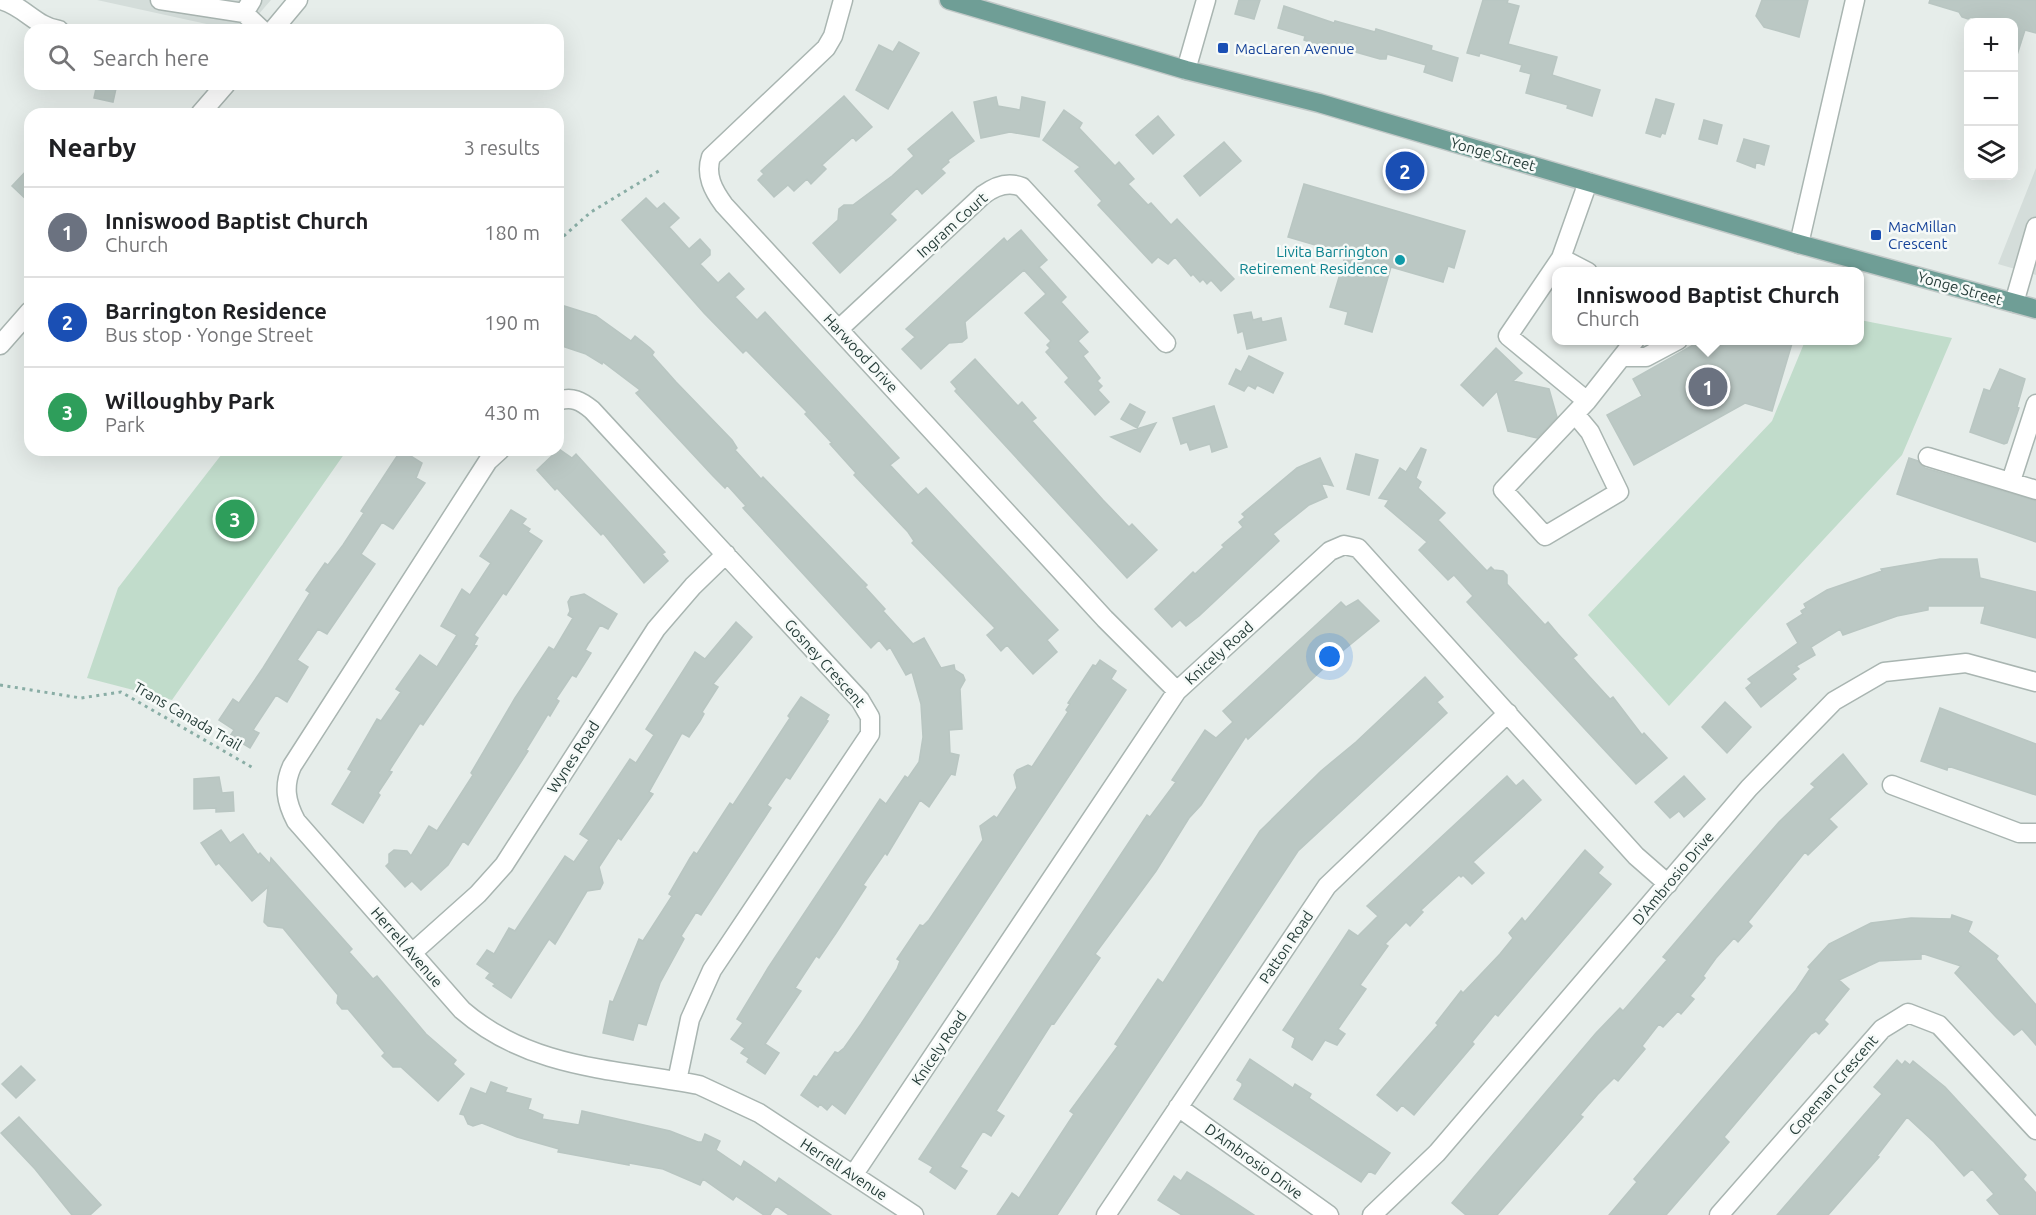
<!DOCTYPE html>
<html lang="en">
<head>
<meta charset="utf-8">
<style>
	body { margin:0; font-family:Ubuntu,sans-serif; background:#f6f6f6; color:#202124 }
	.controls { position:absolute; right:18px; top:18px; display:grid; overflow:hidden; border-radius:12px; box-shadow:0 6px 24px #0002 }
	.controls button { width:54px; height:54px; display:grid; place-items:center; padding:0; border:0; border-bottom:2px solid #e0e0e0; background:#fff; color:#202124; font:30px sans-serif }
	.you { position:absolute; left:1330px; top:657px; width:21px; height:21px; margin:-15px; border:4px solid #fff; border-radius:50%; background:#1a73e8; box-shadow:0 0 0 9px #1a73e833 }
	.badge { display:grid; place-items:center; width:39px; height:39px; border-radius:50%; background:#b45309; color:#fff; font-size:20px; font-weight:700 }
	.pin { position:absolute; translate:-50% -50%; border:3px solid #fff; box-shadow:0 2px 6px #0006 }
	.popup { position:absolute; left:1552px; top:267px; width:312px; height:78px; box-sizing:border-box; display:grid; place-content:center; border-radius:12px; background:#fff; filter:drop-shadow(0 2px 4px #0005); font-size:20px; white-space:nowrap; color:#757577 }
	.popup b { font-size:22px; color:#202124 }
	.popup::after { content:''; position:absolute; left:50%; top:100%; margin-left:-12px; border:12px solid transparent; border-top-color:#fff }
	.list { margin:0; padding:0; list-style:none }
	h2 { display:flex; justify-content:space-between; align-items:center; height:78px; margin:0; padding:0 24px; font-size:26px }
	h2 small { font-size:20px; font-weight:400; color:#757577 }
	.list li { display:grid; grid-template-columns:39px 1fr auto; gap:18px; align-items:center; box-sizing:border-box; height:90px; padding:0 24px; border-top:2px solid #e0e0e0 }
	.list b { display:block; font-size:22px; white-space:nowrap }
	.list p { margin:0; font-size:20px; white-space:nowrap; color:#757577 }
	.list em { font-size:20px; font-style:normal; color:#757577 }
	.icon { flex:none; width:33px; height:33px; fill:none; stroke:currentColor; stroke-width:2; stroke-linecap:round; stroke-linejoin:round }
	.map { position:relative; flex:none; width:2036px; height:1215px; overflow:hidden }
	.search { position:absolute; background:#fff; box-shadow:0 6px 24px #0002; left:24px; top:24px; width:540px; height:66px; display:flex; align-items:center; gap:15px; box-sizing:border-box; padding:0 21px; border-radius:18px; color:#757577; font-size:22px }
	.panel { position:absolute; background:#fff; box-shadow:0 6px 24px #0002; left:24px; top:108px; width:540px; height:348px; border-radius:18px }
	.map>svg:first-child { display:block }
	.built { fill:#d4ddda }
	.green { fill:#c1dccb }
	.building { fill:#bbc8c4; stroke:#b9c6c2; stroke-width:1.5 }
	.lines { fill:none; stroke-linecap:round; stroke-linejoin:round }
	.minor-casing { stroke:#a9b5b1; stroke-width:21 }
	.major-casing { stroke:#c2c9c8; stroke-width:21 }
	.path { stroke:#89ada5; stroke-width:3; stroke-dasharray:3 4.5; stroke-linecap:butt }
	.minor { stroke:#fff; stroke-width:18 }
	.major { stroke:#6f9e96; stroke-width:18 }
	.transit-dot { fill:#1a4fb4; stroke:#f6faf8; stroke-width:2 }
	.culture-dot { fill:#0f9aa8; stroke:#f6faf8; stroke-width:2 }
	.labels { text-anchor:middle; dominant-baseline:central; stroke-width:5; stroke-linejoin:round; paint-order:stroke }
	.transit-label { font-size:15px; fill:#164399; stroke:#f6faf8; text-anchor:start }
	.street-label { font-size:15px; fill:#263d39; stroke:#f6faf8 }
	.culture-label { font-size:15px; fill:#0d838f; stroke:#f6faf8; text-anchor:end }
</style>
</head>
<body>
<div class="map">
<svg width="2036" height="1215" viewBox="0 0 2036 1215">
	<rect width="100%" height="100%" fill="#e6edea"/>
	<path class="built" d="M97 0H271L245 30H234Z
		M2036 168V275L1998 264Z"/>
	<path class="green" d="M1860 320 1952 338 1902 455 1669 706 1588 615 1772 421 1805 341 1860 340Z
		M225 450H347L172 700 87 678 118 588Z"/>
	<path class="building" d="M1239 0H1260L1254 19 1235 14Z
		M1483 0H1508L1507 3 1519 6 1508 44 1557 57 1552 75 1600 90 1592 116 1567 108 1568 105 1526 93 1531 74 1520 71 1522 65 1480 53 1479 56 1467 53Z
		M1762 0H1808L1799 37 1764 27 1756 16Z
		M1930 0H2036V33L2025 30 2017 55H2013V22H1984L1971 17 1968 19 1962 17 1959 12 1929 3Z
		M1284 6 1334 23 1335 21 1375 32 1376 29 1432 46 1431 50 1458 58 1452 81 1424 72 1426 65 1387 54 1386 59H1380L1320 42 1319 45 1304 40 1305 36 1278 28Z
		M899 42 919 53 888 109 856 90 879 45 893 52Z
		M97 84H117L113 102 94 98Z
		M844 96 872 127 856 141 853 137 822 165 826 169 811 184 807 179 794 191 788 185 774 197 758 180 764 174 761 171Z
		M996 97 998 106 1020 110 1022 97 1045 102 1039 137 1010 132 981 138 974 102Z
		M1656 99 1674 104 1665 134 1662 133 1660 137 1646 133Z
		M1064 110 1082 123 1079 128 1115 166 1119 162 1134 179 1128 184 1148 205 1151 203 1171 225 1177 219 1234 279 1221 291 1211 280 1207 284 1203 279 1200 282 1193 274 1191 276 1175 257 1168 264 1158 257 1152 263 1098 205 1102 201 1075 171 1080 167 1043 140Z
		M952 112 974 141 948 160 949 162 941 169 945 173 922 194 917 188 890 214 896 220 840 273 813 243 838 220 839 209 844 205H853L892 176 914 156 908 149Z
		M1158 116 1174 135 1153 154 1136 135Z
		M1704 120 1722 125 1717 144 1699 139Z
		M1744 139 1769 146 1764 165 1756 162 1755 168 1737 161Z
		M1224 142 1241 161 1200 196 1184 176Z
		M30 167V203L12 186Z
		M1304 184 1465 231 1454 268 1448 266 1443 282 1391 267 1372 332 1345 324 1348 312 1330 307 1346 254 1288 237Z
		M646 198 657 209 664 203 679 218 669 227 689 249 700 239 710 250V255L700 264 718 283 729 273 744 289 735 297 757 320 765 312 899 458 890 465 918 495 926 488 1058 630 1047 640 1057 652 1033 674 1007 645 1001 651 987 635 995 628 912 543 914 541 908 532 854 475 856 473 830 444 832 443 805 414 807 412 746 350 743 353 704 313 622 220Z
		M1021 230 1047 260 1039 267 1066 297 1061 302 1088 332 1078 341 1088 352 1083 356 1100 378 1097 381 1102 386 1098 390 1109 402 1095 415 1065 382 1069 378 1046 352 1050 348 1047 345 1051 341 1025 313 1046 294 1024 270 965 322 967 338 962 342 949 343 921 369 902 349 915 337 906 329 1004 238 1007 242Z
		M558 304 596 316 631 341 635 336 650 348 654 352 652 355 676 382 732 440 737 448 735 450 761 479 763 477 861 579 867 585 865 587 885 609 883 611 913 644 924 638 941 668 954 665 955 670 963 675 965 680 960 689 962 729 949 730 950 753 959 755 955 775 951 774 929 807 920 800 887 855 885 853 863 885 866 887 836 933 819 958 816 956 795 988 801 991 765 1044 779 1053 765 1074 747 1062 749 1058 741 1053 745 1048 731 1039 743 1023 737 1019 768 968 880 799 886 804 905 776 908 778 919 762 923 737 921 704 912 672 906 675 890 647 887 650 879 640 871 648 743 508 746 506 727 485 725 488 713 476 636 393 640 390 603 362 602 364 586 354 559 345 562 335 558 334Z
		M1251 312 1253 320 1261 318 1262 322 1281 318 1286 340 1247 349 1243 331 1238 333 1234 315Z
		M1702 340H1793L1772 411 1745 403 1634 465 1607 415 1642 396 1633 379Z
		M1496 348 1522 373 1513 381 1549 389 1557 417 1537 438 1508 431 1497 391 1483 406 1461 385Z
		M1249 356 1283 373 1273 393 1257 385 1255 389 1248 385 1244 391 1229 384 1236 369 1241 372Z
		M975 359 1018 406 1022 402 1036 418 1032 421 1103 500 1129 527 1132 524 1157 550 1127 578 955 391 957 389 951 382Z
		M2000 369 2025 379 2017 407 2019 408 2007 443 2004 444 1970 432 1984 389 1990 391Z
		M1130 404 1145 412 1137 428 1121 419Z
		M1214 406 1227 447 1212 452 1210 444 1190 450 1187 442 1181 444 1173 418Z
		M1156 423 1140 452 1111 437Z
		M1421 448 1426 450 1416 478 1421 482 1418 488 1445 513 1438 520 1487 571 1491 567 1494 570 1503 571 1507 575V584L1545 625 1548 622 1558 634 1577 655 1573 658 1588 675 1610 699 1613 697 1642 735 1644 733 1667 758 1636 784 1467 602 1473 596 1454 575 1448 580 1419 550 1427 542 1385 506 1389 500 1379 498 1400 468 1406 472Z
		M559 449 572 458 576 454 665 552 662 554 668 561 644 583 603 533 601 535 557 488 555 490 537 470Z
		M401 450 422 463 416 478 425 483 393 529 382 522 361 554 375 564 327 634 318 629 297 660 308 667 287 702 276 695 253 730 259 733 250 748 230 736 234 730 219 720 233 699 239 703 263 668 310 593 306 590 325 563 328 565 343 545 364 513 361 511Z
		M1356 454 1378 460 1369 495 1347 489Z
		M1320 458 1333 486 1321 483 1327 497 1309 505 1273 534 1279 541 1199 616 1186 626 1180 620 1172 627 1155 609 1193 572 1195 574 1224 547 1222 545 1243 527 1239 522 1245 517 1242 514 1297 468Z
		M1909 458 1918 461 1925 468 2036 501V542L1897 494Z
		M511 510 526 519 522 524 530 529 528 532 542 541 506 595 503 593 474 635 478 638 474 645 477 646 423 725 420 723 389 771 392 772 378 793 380 795 363 823 332 804 352 771 348 769 377 719 381 721 401 692 396 689 420 655 437 667 457 635 441 626 462 589 470 595 491 563 480 556Z
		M1940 559H1977L1980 578 2036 592V638L1981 623 1985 606H1928V610L1897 616 1843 635 1840 629 1811 647 1815 655 1796 666 1799 669 1792 674 1796 679 1761 707 1746 688 1752 683 1748 679 1798 643 1787 624 1803 614 1801 611 1806 608 1804 604 1827 590 1882 571 1881 569Z
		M584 594 617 614 608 629 600 625 585 650 591 653 576 677 572 675 556 699 559 701 550 716 548 714 526 750 528 751 468 845 463 841 448 865 421 890 412 881 405 887 386 866 389 863V854L394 850 407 851 411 856 429 826 437 831 473 775 471 773 515 698 549 647 554 650 573 618 568 615 570 611 568 602 571 597Z
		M1358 600 1379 621 1340 653 1248 739 1246 736 1201 805 1189 818 1156 871 1095 954 1100 958 1054 1024 1052 1023 996 1111 1004 1116 991 1136 983 1131 960 1167 967 1171 955 1189 930 1172 933 1167 919 1159 1147 815 1150 817 1176 782 1172 780 1205 730 1216 738 1233 722 1223 711 1341 602 1346 607Z
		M736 622 752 637 713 684 718 687 702 712 704 714 700 721 689 737 682 733 649 792 653 794 621 840 618 838 599 867 603 883 600 889 587 891 555 944 549 939 511 998 493 986 495 984 486 978 490 973 477 964 487 950 494 954 509 928 515 931 565 856 574 862 589 840 580 834 630 759 636 763 654 735 646 729 695 652 705 659Z
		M1100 660 1116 671 1111 679 1126 690 845 1114 832 1104 827 1110 820 1104 818 1107 801 1095 814 1076 817 1077 835 1052 838 1053 844 1048 861 1024 897 969 900 961 897 959 920 925 923 926 929 920 983 840 980 826 994 816 997 818 1017 788 1014 775 1017 770 1028 765 1032 767 1068 712 1066 710 1070 704 1068 703 1093 665 1096 666Z
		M1425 677 1443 697 1437 702 1447 713 1298 851 1057 1215H997L1012 1193 1019 1198 1074 1114 1070 1111 1118 1046 1115 1044 1158 979 1163 983 1260 831 1321 771 1356 742Z
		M801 697 829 715 826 720 828 721 790 779 786 777 767 805 771 808 701 915 696 912 681 936 684 939 660 983 646 1025 638 1023 633 1040 603 1033 610 1001 613 1002 639 939 643 941 672 896 669 894 690 858 694 852 697 854 730 803 733 805 790 718 788 716Z
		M1725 702 1751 727 1727 753 1702 727Z
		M1940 708 2036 744V795L1948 766 1947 770 1921 761Z
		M1843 754 1867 784 1829 819 1837 827 1808 855 1805 852 1748 922 1752 926 1738 942 1734 938 1716 958 1703 976 1705 978 1690 996 1694 999 1681 1014 1678 1011 1663 1027 1659 1024 1642 1046 1645 1049 1618 1081 1614 1078 1598 1094 1580 1115 1583 1117 1497 1215H1466L1452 1203 1596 1033 1620 1008 1623 1011 1667 960 1663 957 1725 884 1779 822 1815 787 1811 784Z
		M1507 776 1516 786 1523 780 1541 800 1473 862 1484 873 1472 884 1463 875 1461 877 1459 875 1421 910 1423 912 1410 926 1406 922 1385 944 1388 946 1360 985 1366 989 1338 1029 1345 1034 1337 1045 1325 1040 1312 1060 1292 1047 1295 1038 1283 1030 1349 930 1358 936 1378 916 1367 906Z
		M1684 776 1705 799 1684 817 1679 811 1670 818 1655 802Z
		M219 777 222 793 233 792 234 811 216 812V808L194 809V779Z
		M221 830 230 843 243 834 258 855 260 853 270 864 271 858 352 949 349 952 373 979 377 976 426 1034 456 1060 453 1064 464 1074 438 1101 401 1067H393L382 1056 385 1053 348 1009H342L337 1003 338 995 283 928 268 926 264 922 268 887 252 901 219 863 216 865 201 843Z
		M1585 850 1603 867 1598 873 1611 884 1498 1016 1495 1014 1472 1042 1474 1044 1414 1115 1402 1105 1397 1111 1377 1095 1438 1025 1436 1023 1461 991 1463 993 1500 954 1513 938 1509 933 1522 918 1525 922Z
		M1952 915 1972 922 1968 932 1998 956 1996 959 2036 1005V1045L2022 1029 2014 1035 1996 1017 1955 973 1961 966 1921 953V959L1879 961 1839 980 1849 989 1824 1020 1828 1024 1819 1034 1816 1031 1811 1034 1724 1137 1729 1142 1666 1215H1609L1637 1182 1634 1179 1796 990 1810 969 1808 967 1829 944 1871 923 1911 918 1951 919Z
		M1250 1059 1293 1088 1295 1084 1311 1094 1309 1098 1390 1153 1375 1174 1369 1171 1361 1182 1234 1099 1242 1086V1083L1237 1080Z
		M1897 1060 1902 1065 1905 1061 1910 1065 1913 1061 1945 1087 2026 1175 2023 1179 2036 1193V1215H2000L1987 1200 1994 1194 1972 1169 1964 1176 1934 1142 1907 1117 1877 1156 1879 1157 1828 1215H1777L1882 1094 1874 1087Z
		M21 1066 35 1080 16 1098 2 1084Z
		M491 1082 507 1088 505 1092 531 1099 528 1109 543 1115 542 1119 579 1125 582 1111 670 1131 698 1142H702L705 1134 720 1141 716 1150 741 1167 744 1161 776 1183 779 1178 831 1215H789L776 1206 770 1215H764L736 1196 733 1200 703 1179 700 1185 663 1169 629 1163V1165L558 1152 559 1149 517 1137 482 1123 473 1126 468 1124 464 1115 460 1114 471 1088 486 1094Z
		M19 1117 101 1205 90 1215H72L35 1169 1 1133Z
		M1187 1172 1208 1185 1254 1215H1182L1158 1200 1174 1176 1181 1181Z"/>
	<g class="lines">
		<defs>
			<path id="minor" d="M0 0C23 5 36 27 59 30
				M160 0 244 13
				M252 0 244 13 262 30
				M843 0 833 36 826 48 711 157C705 175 713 190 724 205L1105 619 1177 691
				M273 30 298 0
				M1186 70 1206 0
				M200 114 226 84
				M1588 182 1561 258 1508 336 1587 401 1635 340
				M1799 244 1855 0
				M1561 258 1588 272
				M2014 303 2036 227
				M839 329 983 195C995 186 1008 181 1022 187L1166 343
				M0 345 30 311
				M1622 357H1646L1678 340
				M558 401C572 396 581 401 592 410L860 700 870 717V734L712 970 690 1019 677 1081
				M1575 414 1590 432 1619 492 1545 536 1503 490 1587 401
				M500 450 488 461 292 766C283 786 286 802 296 821L462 1010C530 1069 615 1069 699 1085L759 1113 914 1215
				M1928 457 2036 490
				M2011 481 2036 404
				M1892 785 2019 833H2036
				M412 953 478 894 504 865 656 629 693 586 726 554
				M1178 1107 1329 1215
				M854 1174 1177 691 1330 551 1344 545 1358 548 1636 856 1668 884
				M1106 1215 1327 886 1508 713
				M1372 1215 1437 1153 1749 788 1834 701 1884 672 1966 663 2036 682
				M1719 1215 1882 1029 1908 1013 1939 1025 2036 1130"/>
			<path id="major" d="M949 0 1186 70 1319 103 1799 244 2036 309"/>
		</defs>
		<use href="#minor" class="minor-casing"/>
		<use href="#major" class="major-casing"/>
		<path class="path" d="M558 241 591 212 662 169
			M0 685 81 698 121 692 255 769"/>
		<use href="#minor" class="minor"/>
		<use href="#major" class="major"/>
	</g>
	<g class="transit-dot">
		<rect x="1217" y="42" width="12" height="12" rx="3"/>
		<rect x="1870" y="229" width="12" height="12" rx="3"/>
	</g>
	<circle class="culture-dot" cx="1400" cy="260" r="6"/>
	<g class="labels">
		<g class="transit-label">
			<text x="1235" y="48">MacLaren Avenue</text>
			<text x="1888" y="226">MacMillan<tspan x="1888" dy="17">Crescent</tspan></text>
		</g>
		<g class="street-label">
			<text transform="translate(1493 154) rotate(16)">Yonge Street</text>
			<text transform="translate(952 225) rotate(-42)">Ingram Court</text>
			<text transform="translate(1960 288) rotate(16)">Yonge Street</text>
			<text transform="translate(861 353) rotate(47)">Harwood Drive</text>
			<text transform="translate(1219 653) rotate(-42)">Knicely Road</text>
			<text transform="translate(825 663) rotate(48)">Gosney Crescent</text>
			<text transform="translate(188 716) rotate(30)">Trans Canada Trail</text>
			<text transform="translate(573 757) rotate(-57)">Wynes Road</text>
			<text transform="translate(1673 878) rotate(-50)">D'Ambrosio Drive</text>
			<text transform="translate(407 947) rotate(49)">Herrell Avenue</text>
			<text transform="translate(1286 947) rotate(-56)">Patton Road</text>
			<text transform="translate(939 1048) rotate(-56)">Knicely Road</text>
			<text transform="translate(1833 1085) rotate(-49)">Copeman Crescent</text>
			<text transform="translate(1254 1161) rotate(36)">D'Ambrosio Drive</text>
			<text transform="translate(844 1169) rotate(33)">Herrell Avenue</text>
		</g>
		<g class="culture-label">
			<text x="1388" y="251">Livita Barrington<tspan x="1388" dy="17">Retirement Residence</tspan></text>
		</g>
	</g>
</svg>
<div class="controls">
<button>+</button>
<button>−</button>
<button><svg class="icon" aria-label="layers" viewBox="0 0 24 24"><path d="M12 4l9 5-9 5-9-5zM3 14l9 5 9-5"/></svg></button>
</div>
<div class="you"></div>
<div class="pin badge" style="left:1708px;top:387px;background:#6b7280">1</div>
<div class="popup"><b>Inniswood Baptist Church</b>Church</div>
<div class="pin badge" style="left:1405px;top:171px;background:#1a4fb4">2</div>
<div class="pin badge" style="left:235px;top:519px;background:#2e9e5b">3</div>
<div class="search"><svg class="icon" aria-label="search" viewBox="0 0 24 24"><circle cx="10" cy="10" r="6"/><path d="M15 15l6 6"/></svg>Search here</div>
<section class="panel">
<h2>Nearby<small>3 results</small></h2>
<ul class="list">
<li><span class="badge" style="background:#6b7280">1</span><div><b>Inniswood Baptist Church</b><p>Church</p></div><em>180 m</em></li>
<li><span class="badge" style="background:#1a4fb4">2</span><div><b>Barrington Residence</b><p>Bus stop · Yonge Street</p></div><em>190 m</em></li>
<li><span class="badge" style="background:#2e9e5b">3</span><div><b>Willoughby Park</b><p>Park</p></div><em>430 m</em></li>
</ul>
</section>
</div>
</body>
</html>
